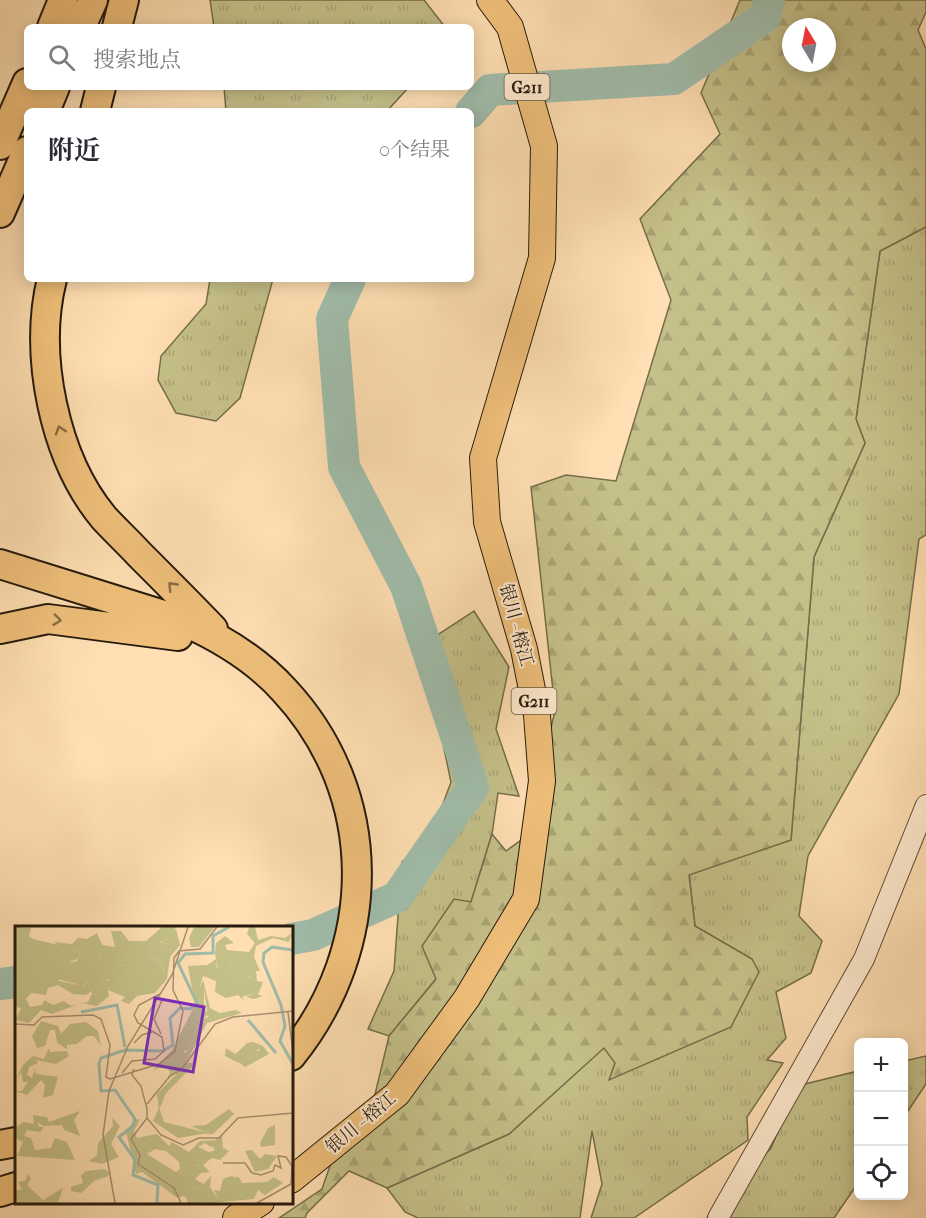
<!DOCTYPE html>
<html lang="zh">
<head>
<meta charset="utf-8">
<style>
	body { margin:0; font-family:"IM FELL French Canon","Noto Serif SC",serif; background:#f7f7f7; color:#2b2b33 }
	.controls { position:absolute; right:18px; bottom:18px; display:grid; overflow:hidden; border-radius:9px; box-shadow:0 3px 15px #0003 }
	.controls button { width:54px; height:54px; display:grid; place-items:center; padding:0; border:0; border-bottom:2px solid #e1e1e2; background:#fff; color:#2b2b33; font:30px sans-serif }
	.compass { position:absolute; left:782px; top:18px; width:54px; height:54px; border-radius:50%; background:#fff; box-shadow:0 3px 15px #0003; rotate:350deg }
	.list { margin:0; padding:0; list-style:none }
	h2 { display:flex; justify-content:space-between; align-items:center; height:78px; margin:0; padding:0 24px; font-size:26px }
	h2 small { font-size:20px; font-weight:400; color:#7c7c81 }
	.icon { flex:none; width:33px; height:33px; fill:none; stroke:currentColor; stroke-width:2; stroke-linecap:round; stroke-linejoin:round }
	.map { position:relative; flex:none; width:926px; height:1218px; overflow:hidden }
	.search { position:absolute; background:#fff; box-shadow:0 3px 15px #0003; left:24px; top:24px; width:450px; height:66px; display:flex; align-items:center; gap:15px; box-sizing:border-box; padding:0 21px; border-radius:9px; color:#7c7c81; font-size:22px }
	.panel { position:absolute; background:#fff; box-shadow:0 3px 15px #0003; left:24px; top:108px; width:450px; height:174px; border-radius:9px }
	.map>svg:first-child { display:block }
	.grass { fill:url(#grass-tufts); stroke:#756d4b; stroke-width:1.5 }
	.forest { fill:url(#forest-firs); stroke:#756d4b; stroke-width:1.5; fill-rule:evenodd }
	.lines { fill:none; stroke-linecap:round; stroke-linejoin:round }
	.river { stroke:#a0bdab; stroke-width:32 }
	.tertiary-casing { stroke:#5c4b36; stroke-width:22 }
	.trunk-casing { stroke:#251a0d; stroke-width:28 }
	.motorway-casing { stroke:#251a0d; stroke-width:32 }
	.tertiary { stroke:#ffeace; stroke-width:20 }
	.trunk { stroke:#f0c07a; stroke-width:26 }
	.motorway { stroke:#f0c07a; stroke-width:28 }
	.oneway { stroke:#8a6d44 }
	.labels { text-anchor:middle; dominant-baseline:central; stroke-width:4.5; stroke-linejoin:round; paint-order:stroke }
	.shield { fill:#ffeace; stroke:#665847; stroke-width:1.5 }
	.shield-label { font-size:16px; font-weight:bold; fill:#251a0d }
	.street-label { font-size:18px; fill:#251a0d; stroke:#ffeace }
	.inset-river { fill:none; stroke:#a0bdab; stroke-width:3 }
	.inset-road { fill:none; stroke:#a89071; stroke-width:1.5 }
	.view { fill:#7b2cbf; fill-opacity:0.15; stroke:#7b2cbf; stroke-width:3 }
	.inset-edge { fill:none; stroke:#251a0d; stroke-width:3 }
</style>
</head>
<body>
<div class="map">
<svg width="926" height="1218" viewBox="0 0 926 1218">
	<defs>
		<pattern id="grass-tufts" width="24" height="20" patternUnits="userSpaceOnUse" patternTransform="scale(1.5)"><rect width="24" height="20" fill="#c5c089"/><path d="M3 7l-1-3M5 7V3M7 7l1-3M15 17l-1-3M17 17v-4M19 17l1-3" fill="none" stroke="#a9a475"/></pattern>
		<pattern id="forest-firs" width="22" height="20" patternUnits="userSpaceOnUse" patternTransform="scale(1.5)"><rect width="22" height="20" fill="#c5c089"/><path d="M5 1l3.5 6h-7zM16 11l3.5 6h-7z" fill="#a9a475"/></pattern>
	</defs>
	<rect width="100%" height="100%" fill="#ffdfb3"/>
	<filter id="stains"><feTurbulence type="fractalNoise" baseFrequency=".00333" numOctaves="4"/><feColorMatrix values="0 0 0 0 .2 0 0 0 0 .09 0 0 0 0 .02 0 0 0 .5 -.17"/></filter>
	<radialGradient id="worn" r=".72"><stop offset=".6" stop-color="#630" stop-opacity="0"/><stop offset="1" stop-color="#630" stop-opacity=".3"/></radialGradient>
	<path class="grass" d="M210 0H424L445 27H214Z
		M224 87H409L387 111H226Z
		M926 227V535L919 539 899 694 808 856 799 916 822 941 811 973 776 992 786 1038 767 1060 783 1063 747 1117 748 1140 634 1218H591L602 1184 592 1131 580 1218H418L405 1212 387 1188 509 1134 604 1047 616 1063 752 959 695 926 689 874 791 840 814 557 865 443 856 419 880 251Z
		M210 279H273L240 398 216 421 176 413 158 380 161 356 206 304Z
		M474 611 509 667 496 729 519 796 498 793 492 834 471 902 436 979 389 1036 368 1029 394 971 402 862 430 839 451 782 428 673 438 650 428 641Z
		M926 1056V1084L904 1117V1061Z
		M858 1071V1183L834 1218H707L771 1148 797 1086Z"/>
	<path class="forest" d="M740 0H926V12L918 30 926 49V227L880 251 856 419 865 443 814 557 791 840 689 875 695 926 752 959 759 972 731 1027 609 1080 615 1063 604 1048 509 1134 387 1188 349 1171 307 1213 305 1218H279L322 1189 333 1157 366 1132 389 1036 436 979 422 946 454 899 471 902 492 834 506 851 528 835 555 710 531 487 566 475 616 481 671 300 640 219 720 134 701 93ZM791 27H827V63H791Z"/>
	<g class="lines">
		<path class="river" d="M471 112 490 90 674 79 765 17 769 0
			M291 939 313 935 397 897 473 787 406 586 344 467 332 319 350 279
			M0 984 16 982"/>
		<defs>
			<path id="tertiary" d="M718 1218 864 959 926 805"/>
			<path id="trunk" d="M291 1180 397 1094 467 998 526 899 542 781 537 715 524 649 487 522 483 458 542 258 544 146 510 27 490 0
				M236 1218 261 1202"/>
			<path id="motorway" d="M52 27 63 0
				M81 27 93 0
				M117 27 124 0
				M45 111 55 87
				M95 111 101 87
				M0 145 27 83
				M0 213 27 151
				M52 279C33 354 54 458 104 518 115 530 128 542 139 554 164 579 189 604 213 629
				M0 564 183 621C221 638 256 659 284 690 381 794 379 947 291 1056
				M0 629 48 619 178 636
				M0 1145 16 1142
				M0 1192 16 1187"/>
		</defs>
		<use href="#tertiary" class="tertiary-casing"/>
		<use href="#trunk" class="trunk-casing"/>
		<use href="#motorway" class="motorway-casing"/>
		<use href="#tertiary" class="tertiary"/>
		<use href="#trunk" class="trunk"/>
		<use href="#motorway" class="motorway"/>
	</g>
	<defs><path id="oneway-chevron" d="M-2-3.5L2.5 0L-2 3.5" fill="none" stroke-width="1.6" stroke-linecap="round" stroke-linejoin="round" transform="scale(1.5)"/></defs>
	<g class="oneway">
		<use href="#oneway-chevron" transform="translate(60 430) rotate(-108)"/>
		<use href="#oneway-chevron" transform="translate(172 586) rotate(-134)"/>
		<use href="#oneway-chevron" transform="translate(57 620) rotate(7)"/>
	</g>
	<g class="labels">
		<g class="shield">
			<rect x="504.5" y="74" width="45" height="26" rx="4.5"/>
			<rect x="511.5" y="688" width="45" height="26" rx="4.5"/>
		</g>
		<g class="shield-label">
			<text x="527" y="87">G211</text>
			<text x="534" y="701">G211</text>
		</g>
		<g class="street-label">
			<text transform="translate(516 625) rotate(75)">银川 - 榕江</text>
			<text transform="translate(361 1123) rotate(-40)">银川 - 榕江</text>
		</g>
	</g>
	<g transform="translate(15 926)">
		<rect width="278" height="278" fill="#ffdfb3"/>
		<path d="M161 3 165 19 155 31 152 53 140 67 122 70 114 78 106 75 110 71 93 64 94 70 82 80 67 77 37 88 26 84 14 97 0 94 6 82 0 81V60L15 54 25 62 48 38 54 24 65 26 63 33 54 36 71 37 73 24 86 33 82 41 44 51V55L69 60 72 56 80 69 88 53 107 58 97 48 101 40 112 39 117 46 137 39 150 46 143 32 136 33 133 26 146 21 145 16 152 18ZM43 59 58 68 71 69 76 65 77 68 73 76 56 80 49 75 38 79 29 74 27 79 15 81 11 73 16 67 31 69 33 62ZM188 54 195 82 205 87 221 84 227 87 192 97 169 140 152 154 155 146 150 139 174 124 185 94 193 91 189 63 185 61ZM238 116 248 120 254 128 230 141 224 136 243 128 245 123 221 128 232 117ZM172 137H181L151 167 144 184 142 168ZM214 183 219 188 198 208H188L193 207 176 200 191 199ZM125 193 119 205 122 212 142 208 154 220 157 216 174 226 185 215 202 214 196 221 190 217 183 221 196 227 180 240 188 239 195 246 186 247 180 253 189 258 196 250 195 261 203 273 222 251 216 250 224 251 227 257 252 256 259 251 268 257 250 269 243 264 239 273 195 277 191 263 170 262 171 241 164 251 167 271H161L127 246 121 248 111 206 119 194ZM140 223 151 225 164 236 165 243 161 246 132 228Z" fill="#c5c089" fill-rule="evenodd"/>
		<path d="M0 1 16 2 14 10 18 13 43 19 39 16 57 18 63 12 72 13 82 7 87 19 100 21 96 5H106L114 15H131L147 1H160L161 6 152 18 156 21 146 15V21L133 26 136 33 143 32 150 47 137 40 128 50 122 44 117 47 112 39 101 40 97 48 104 47 108 57 96 59 95 54 88 53 80 69 72 56 68 60 40 52 82 40 86 32 78 30 74 24 72 37 56 44 50 41 63 34 65 26 54 24 47 43 25 62 16 60 15 54 0 60ZM225 30 233 35 228 46 242 57 239 67 227 71 229 75 223 69 211 72 200 66 201 55 188 50 185 60 189 63V85L196 87 185 94 174 124 169 125V134L138 144 157 124 180 79 173 40 192 39 201 33 202 42 214 43 219 32ZM26 95 43 100 46 108 55 98 71 96 83 105 86 120 79 110H72L62 118 52 119V123L42 117 40 104H35L30 120 22 122 17 110ZM232 121 247 126 224 137 210 130 211 122 220 128ZM144 182 149 196 193 207 163 212 138 195ZM65 185 59 194 65 210 49 204 47 199 29 200 22 196 24 201H29L25 206 12 204 9 210 16 212 20 224 36 222 40 212 52 216 60 234 2 230 8 216 0 212 1 201 9 196 19 198 18 189 32 191 34 196ZM260 199V219L246 221 245 217 253 202ZM207 208 208 222 214 225 205 234 197 232 188 239 176 240V234L200 224 196 218ZM237 224 245 233 250 228 262 230 253 243 240 246 230 225ZM172 241 170 262 191 263 195 277H173L171 271 161 267 160 252ZM89 243 94 246 93 250 79 255 66 267 56 265V261L68 257 66 249 71 245ZM12 248 16 252 12 259 28 274 48 262 43 277H0V264H7L3 256 11 254ZM216 250 222 252 203 273 199 264 205 265 208 253Z" fill="#c5c089"/>
		<path d="M179 1H200L184 21H176L174 12ZM234 1H240L243 14 256 10 270 12 277 7 274 16 258 12 241 20 239 31 245 45H241L242 55 248 56 243 69 248 70 239 73 231 71 239 67 242 57 233 60 230 57 235 50 226 48 233 35 219 32 214 43H203L200 28 201 17 210 10 219 17 210 19 212 24 234 26 240 17 232 8ZM34 122 35 126 52 125 54 130 41 138 21 134 23 137 14 141 12 149 17 152 20 143 21 148 43 151 38 169 28 172 30 159 26 154 12 169 0 165H7L13 156H8L6 146 0 155 8 139 18 130 29 133ZM97 192 105 200 96 218 104 231 87 238 74 235 82 229 83 217 98 200Z" fill="#c5c089"/>
		<path class="inset-river" d="M278 24 257 21 249 27 248 36 266 79 270 100 265 115 278 138M66 86 102 79 110 121M233 94 261 127M142 277 143 259 118 249 120 234 104 211 118 200 120 193 100 164 86 165 84 138 86 132 110 124 148 125 158 119 155 92 165 82 175 83 182 77 163 37 170 28 198 27V10L214 1"/>
		<path class="inset-road" d="M273 86 278 126M0 98 19 99 27 91 78 89 86 93 95 119 91 151 95 153 144 138 160 125 168 85 158 64 159 32 164 25 185 23 202 1M146 108 139 93 147 74M119 117 127 109 137 106M119 143 117 149 126 160 132 183V192L116 213 125 229 123 238 159 262 166 277M107 147 117 135 140 133 149 125 147 111 123 97 119 89 124 79 145 68M132 178 155 150 166 144 200 98 218 91 278 85M132 192 146 209 168 219 184 212H204L223 192 278 187M208 237H230L237 247 246 249 258 245 260 239 266 242 263 230 271 231 277 240 276 258 242 277M100 277 88 209 94 165 113 120 157 49 173 1"/>
		<path class="view" d="M140 72 189 81 178 146 129 137Z"/>
		<rect width="278" height="278" class="inset-edge"/>
	</g>
	<rect width="100%" height="100%" filter="url(#stains)"/>
	<rect width="100%" height="100%" fill="url(#worn)"/>
</svg>
<div class="controls">
<button>+</button>
<button>−</button>
<button><svg class="icon" aria-label="locate" viewBox="0 0 24 24"><circle cx="12" cy="12" r="6"/><path d="M12 2v4M12 18v4M2 12h4M18 12h4"/></svg></button>
</div>
<svg class="compass" viewBox="-18 -18 36 36"><path d="M0-13l5 13h-10z" fill="#e53935"/><path d="M0 13l5-13h-10z" fill="#7c7c81"/></svg>
<div class="search"><svg class="icon" aria-label="search" viewBox="0 0 24 24"><circle cx="10" cy="10" r="6"/><path d="M15 15l6 6"/></svg>搜索地点</div>
<section class="panel">
<h2>附近<small>0个结果</small></h2>
<ul class="list">
</ul>
</section>
</div>
</body>
</html>
